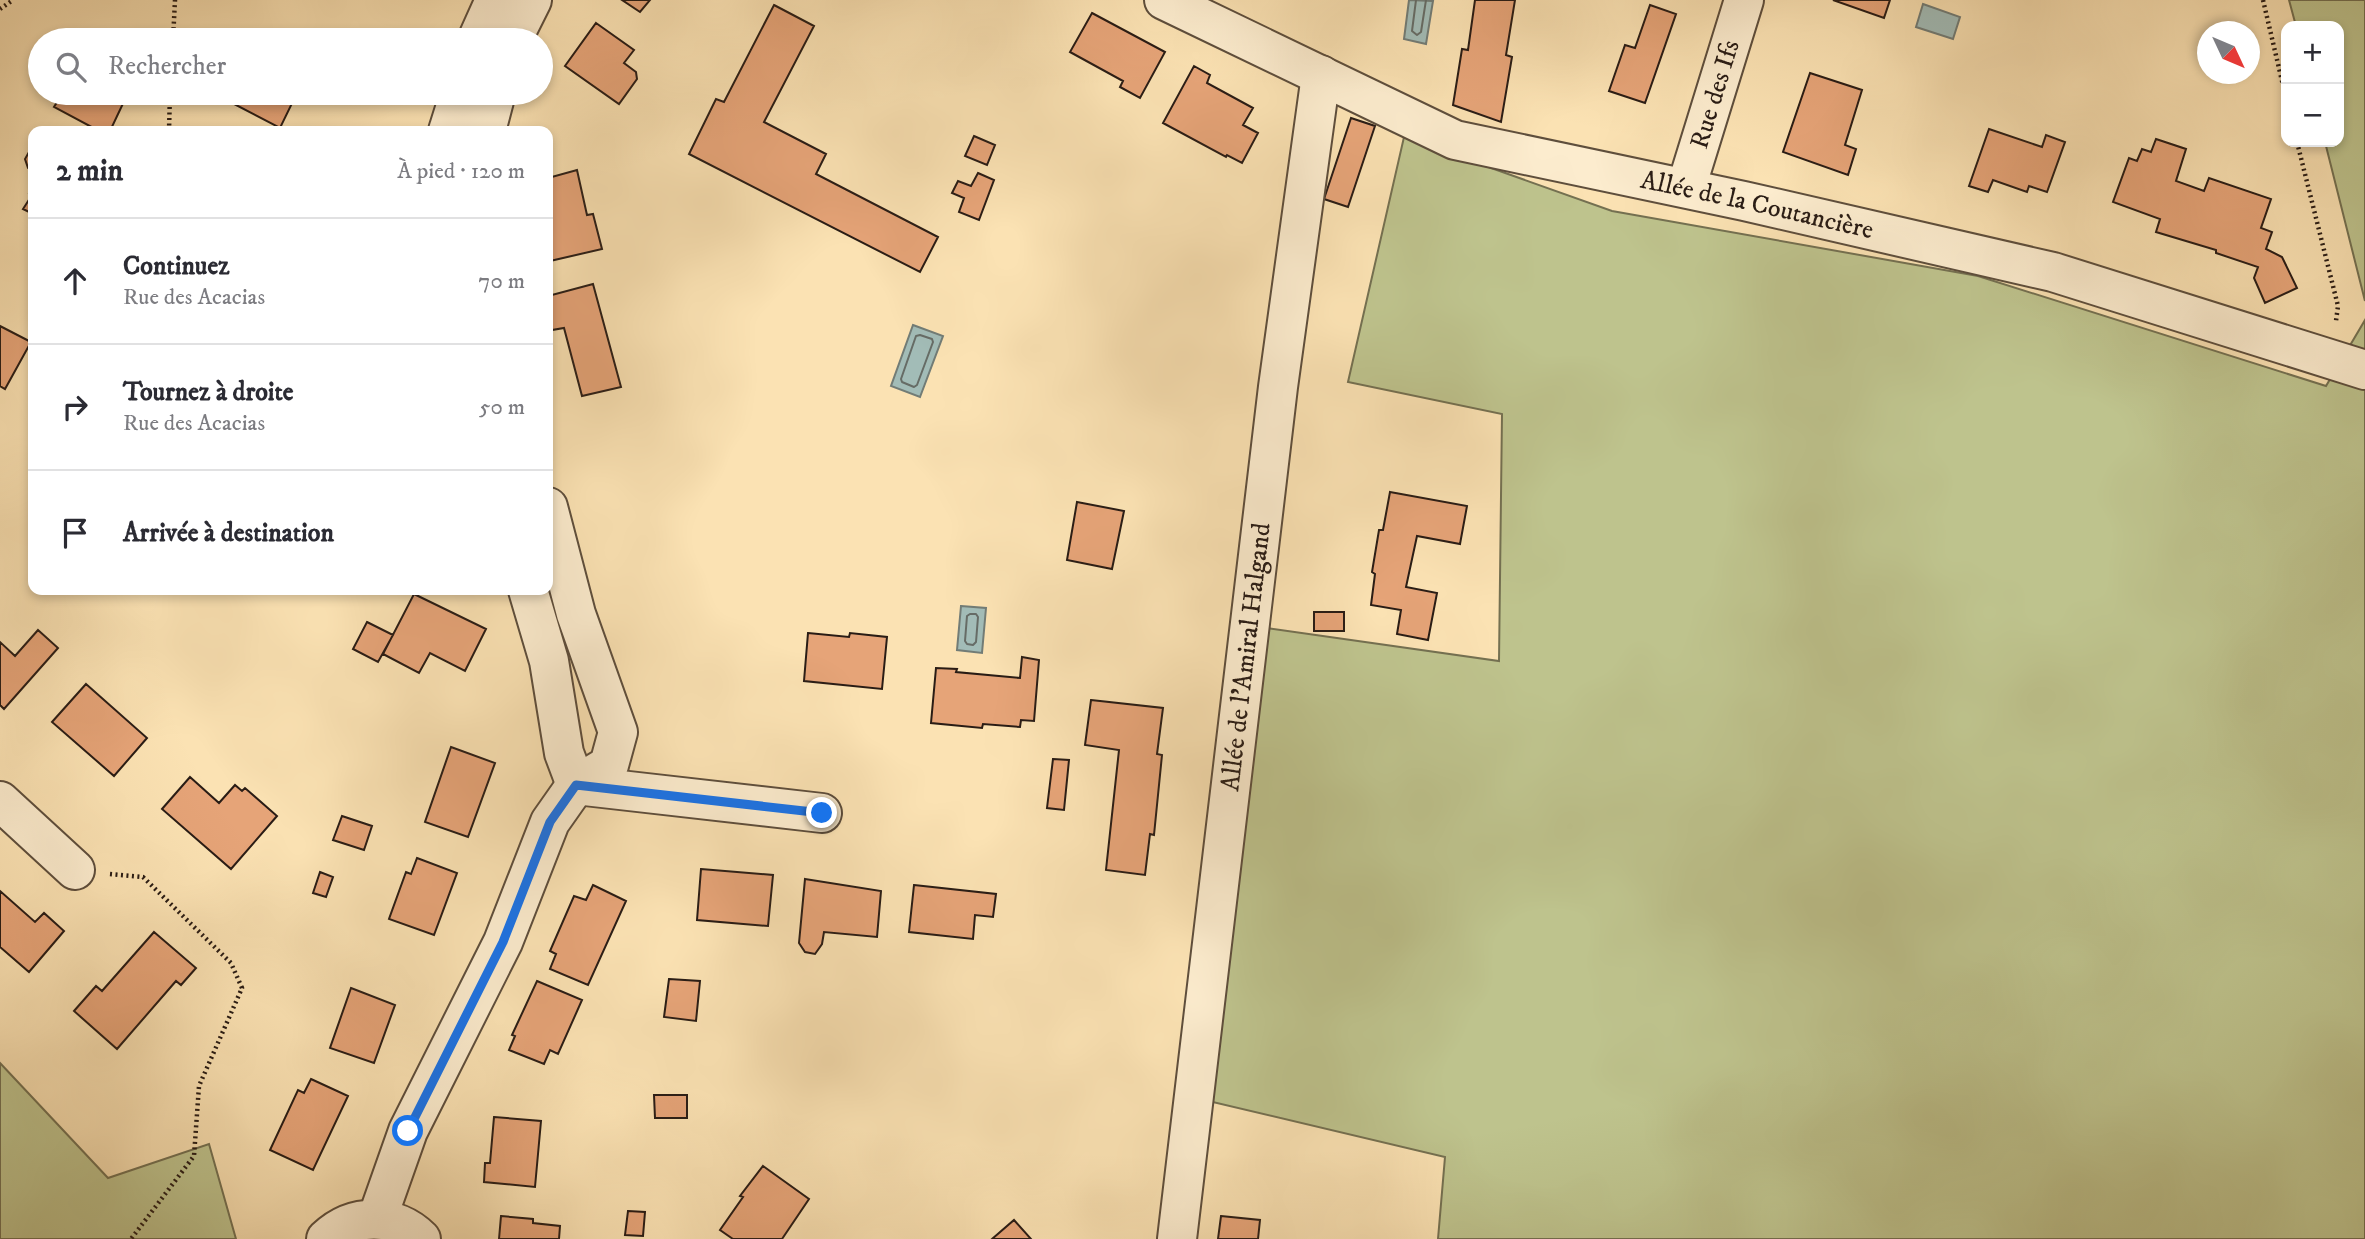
<!DOCTYPE html>
<html lang="fr">
<head>
<meta charset="utf-8">
<style>
	body { margin:0; font-family:"IM FELL DW Pica",serif; background:#f2f2f3; color:#2b2b33 }
	.controls { position:absolute; right:21px; top:21px; display:grid; overflow:hidden; border-radius:14px; box-shadow:0 4px 10px #0003 }
	.controls button { width:63px; height:63px; display:grid; place-items:center; padding:0; border:0; border-bottom:2px solid #e1e1e2; background:#fff; color:#2b2b33; font:35px sans-serif }
	.compass { position:absolute; left:2197px; top:21px; width:63px; height:63px; border-radius:50%; background:#fff; box-shadow:0 4px 10px #0003; rotate:134deg }
	.stop { position:absolute; width:21px; height:21px; margin:-16px; border:5px solid #1a73e8; border-radius:50%; background:#fff }
	.stop.end { background:#1a73e8; border-color:#fff; box-shadow:0 2px 7px #0008 }
	.list { margin:0; padding:0; list-style:none }
	h2 { display:flex; justify-content:space-between; align-items:center; height:91px; margin:0; padding:0 28px; font-size:30px }
	h2 small { font-size:23px; font-weight:400; color:#7c7c81 }
	.list li { display:grid; grid-template-columns:46px 1fr auto; gap:21px; align-items:center; box-sizing:border-box; height:126px; padding:0 28px; border-top:2px solid #e1e1e2 }
	.list b { display:block; font-size:26px; white-space:nowrap }
	.list p { margin:0; font-size:23px; white-space:nowrap; color:#7c7c81 }
	.list em { font-size:23px; font-style:normal; color:#7c7c81 }
	.icon { flex:none; width:38px; height:38px; fill:none; stroke:currentColor; stroke-width:2; stroke-linecap:round; stroke-linejoin:round }
	.map { position:relative; flex:none; width:2365px; height:1239px; overflow:hidden }
	.search { position:absolute; background:#fff; box-shadow:0 4px 10px #0003; left:28px; top:28px; width:525px; height:77px; display:flex; align-items:center; gap:18px; box-sizing:border-box; padding:0 24px; border-radius:38px; color:#7c7c81; font-size:26px }
	.panel { position:absolute; background:#fff; box-shadow:0 4px 10px #0003; left:28px; top:126px; width:525px; height:469px; border-radius:14px }
	.map>svg:first-child { display:block }
	.green { fill:#bec38d; stroke:#747051; stroke-width:2 }
	.water { fill:#a2bcb7; stroke:#727c76; stroke-width:2 }
	.lines { fill:none; stroke-linecap:round; stroke-linejoin:round }
	.shore { stroke:#666c66; stroke-width:2 }
	.building { fill:#e6a478; stroke:#291c15; stroke-width:2 }
	.minor-casing { stroke:#5e4e3c; stroke-width:42 }
	.path { stroke:#291c15; stroke-width:4.5; stroke-dasharray:2 3.5; stroke-linecap:butt }
	.minor { stroke:#fcecce; stroke-width:38 }
	.route { stroke:#1a73e8; stroke-width:9 }
	.labels { text-anchor:middle; dominant-baseline:central; stroke-width:5; stroke-linejoin:round; paint-order:stroke }
	.street-label { font-size:26px; fill:#291c15; stroke:#fcecce }
</style>
</head>
<body>
<div class="map">
<svg width="2365" height="1239" viewBox="0 0 2365 1239">
	<rect width="100%" height="100%" fill="#fbe2b3"/>
	<filter id="stains"><feTurbulence type="fractalNoise" baseFrequency=".00286" numOctaves="4"/><feColorMatrix values="0 0 0 0 .2 0 0 0 0 .09 0 0 0 0 .02 0 0 0 .5 -.17"/></filter>
	<radialGradient id="worn" r=".72"><stop offset=".6" stop-color="#630" stop-opacity="0"/><stop offset="1" stop-color="#630" stop-opacity=".3"/></radialGradient>
	<path class="green" d="M2289 0H2365V301L2325 142H2339V26H2296Z
		M1404 137 1612 211 1978 276 2326 386 2365 320V1239H1438L1445 1157 1183 1095 1246 625 1499 661 1502 414 1348 382Z
		M0 1063 108 1178 209 1144 236 1239H0Z"/>
	<path class="water" d="M1409 0 1433 1 1426 44 1404 39Z
		M1923 4 1960 17 1953 39 1916 27Z
		M913 325 943 336 920 397 891 386Z
		M961 606 986 608 982 653 957 650Z"/>
	<g class="lines">
		<path class="shore" d="M1416 0 1412 31 1417 35 1421 32 1426 0
			M920 335 932 339 933 342 917 385 914 387 902 382 901 379 916 336Z
			M970 614H976L978 617 976 642 973 645 967 644 965 641 967 616Z"/>
	</g>
	<path class="building" d="M622 0H650L640 12Z
		M1475 0H1515L1506 55 1512 57 1501 122 1453 105 1462 49 1468 50Z
		M1833 0H1890L1884 18Z
		M774 5 814 26 764 122 826 154 816 174 938 237 920 272 689 154 716 99 724 102Z
		M1650 5 1676 14 1645 103 1609 91 1625 45 1635 48Z
		M1092 13 1165 52 1140 98 1120 87 1123 81 1070 52Z
		M596 23 634 50 624 63 636 72 637 79 619 104 565 66Z
		M1194 66 1210 75 1207 83 1253 108 1243 125 1258 133 1242 163 1227 155 1226 157 1163 123Z
		M1810 73 1862 90 1845 145 1856 149 1848 175 1783 152Z
		M63 93H128L110 131H99L54 107Z
		M213 93H297L280 128Z
		M1351 118 1375 126 1348 207 1324 199Z
		M1989 129 2042 147 2046 135 2065 142 2047 192 2029 186 2027 192 1993 180 1988 192 1969 186Z
		M974 136 995 145 987 165 965 156Z
		M2156 139 2186 149 2176 181 2204 191 2209 178 2271 199 2261 228 2272 232 2266 249 2282 257 2297 288 2265 303 2254 278 2258 267 2216 253V250L2156 232 2160 219 2113 202 2129 158 2137 161 2142 149 2151 152Z
		M33 145V172L28 168 25 159Z
		M577 170 587 215 593 214 602 249 550 261 548 253V178Z
		M978 173 994 180 979 220 959 212 964 198 952 193 958 181 971 186Z
		M33 186V214L23 209 32 195 29 193Z
		M593 284 621 387 582 396 564 328 552 330 548 316V296Z
		M0 326 31 342 5 389 0 386Z
		M1390 492 1467 506 1460 544 1417 536 1406 587 1437 593 1428 640 1397 634 1401 610 1371 605 1375 574 1372 572 1379 530H1383Z
		M1077 502 1124 511 1112 569 1067 560Z
		M414 594 486 629 465 671 430 653 419 673 383 654Z
		M1314 612H1344V631H1314Z
		M367 622 393 635 378 662 353 649Z
		M38 630 58 648 4 709 0 705V642L15 656Z
		M808 633 849 637 850 633 887 637 882 689 804 681Z
		M1022 657 1039 660 1034 721 1021 720 1020 727 983 724 982 728 931 723 936 668 957 669 956 672 1020 678Z
		M86 684 147 738 114 776 52 722Z
		M1091 700 1163 708 1157 754 1162 755 1154 835 1150 834 1145 875 1106 870 1119 750 1085 745Z
		M451 747 495 763 468 837 425 822Z
		M1053 759 1069 760 1064 810 1047 808Z
		M190 777 219 803 235 785 242 791 245 788 277 816 231 869 162 809Z
		M342 816 372 826 364 850 333 840Z
		M417 858 457 873 434 935 389 919 406 872 411 874Z
		M701 869 773 875 768 926 697 920Z
		M320 872 333 877 326 897 313 893Z
		M805 879 881 891 877 937 824 932 822 944 815 954 805 952 799 943Z
		M593 885 626 901 588 985 550 969 556 954 550 951 574 896 586 900Z
		M914 885 996 894 993 917 975 915 973 939 909 932Z
		M0 891 35 922 44 913 64 931 29 972 0 947Z
		M154 932 196 968 181 985 176 981 117 1049 74 1011 96 986 102 991Z
		M669 979 700 981 696 1021 664 1017Z
		M537 981 582 1000 558 1054 550 1050 544 1064 509 1050 515 1036 512 1035Z
		M351 988 395 1005 374 1063 330 1048Z
		M311 1079 348 1096 313 1170 270 1150 298 1090 304 1093Z
		M654 1095H687V1118H655Z
		M494 1117 541 1121 535 1187 484 1182 485 1163H490Z
		M763 1166 809 1199 782 1239H733L720 1230 743 1197 740 1196Z
		M628 1211 645 1212 643 1236 625 1235Z
		M501 1216 533 1219V1223L560 1226 559 1239H499Z
		M1221 1216 1260 1220 1258 1239H1218Z
		M1014 1220 1031 1239H992Z"/>
	<g class="lines">
		<defs>
			<g id="minor">
				<path id="s1" d="M1164 0 1455 140 1744 201 2053 272 2365 370"/>
				<path d="M477 40 495 0"/>
				<path d="M512 40 532 0"/>
				<path d="M448 131 460 93"/>
				<path d="M486 131 496 93"/>
				<path id="s2" d="M1686 188 1744 0"/>
				<path d="M528 590 549 661 564 753 576 785"/>
				<path d="M576 785 822 813"/>
				<path d="M0 801 75 870"/>
				<path d="M377 1219 408 1131 503 942 550 822 576 785 609 765 618 732 576 614 548 507"/>
				<path d="M326 1239C353 1213 395 1213 421 1239"/>
				<path id="s3" d="M1177 1239 1278 387 1321 75"/>
			</g>
		</defs>
		<use href="#minor" class="minor-casing"/>
		<path class="path" d="M2263 0 2286 98
			M0 9 13 0
			M173 40 175 0
			M169 131 170 93
			M2297 142 2338 306 2336 321
			M110 874 143 877 231 963 242 988 199 1086 194 1156 131 1239"/>
		<use href="#minor" class="minor"/>
	</g>
	<g class="lines">
		<path class="route" d="M408 1131 503 942 550 822 576 785 822 813"/>
	</g>
	<g class="labels">
		<g class="street-label">
			<text stroke="none"><textPath href="#s2" startOffset="98">Rue des Ifs</textPath></text>
			<text stroke="none"><textPath href="#s1" startOffset="632">Allée de la Coutancière</textPath></text>
			<text stroke="none"><textPath href="#s3" startOffset="586">Allée de l'Amiral Halgand</textPath></text>
		</g>
	</g>
	<rect width="100%" height="100%" filter="url(#stains)"/>
	<rect width="100%" height="100%" fill="url(#worn)"/>
</svg>
<div class="controls">
<button>+</button>
<button>−</button>
</div>
<svg class="compass" viewBox="-18 -18 36 36"><path d="M0-13l5 13h-10z" fill="#e53935"/><path d="M0 13l5-13h-10z" fill="#7c7c81"/></svg>
<div class="stop" style="left:408px;top:1131px"></div>
<div class="stop end" style="left:822px;top:813px"></div>
<div class="search"><svg class="icon" aria-label="search" viewBox="0 0 24 24"><circle cx="10" cy="10" r="6"/><path d="M15 15l6 6"/></svg>Rechercher</div>
<section class="panel">
<h2>2 min<small>À pied · 120 m</small></h2>
<ul class="list">
<li><svg class="icon" aria-label="ahead" viewBox="0 0 24 24"><path d="M12 20V5M6 11l6-6 6 6"/></svg><div><b>Continuez</b><p>Rue des Acacias</p></div><em>70 m</em></li>
<li><svg class="icon" aria-label="right" viewBox="0 0 24 24"><path d="M7 20v-9h11M14 6l5 5-5 5"/></svg><div><b>Tournez à droite</b><p>Rue des Acacias</p></div><em>50 m</em></li>
<li><svg class="icon" aria-label="arrive" viewBox="0 0 24 24"><path d="M6 21V4h12l-3 4 3 4H6"/></svg><div><b>Arrivée à destination</b></div></li>
</ul>
</section>
</div>
</body>
</html>
